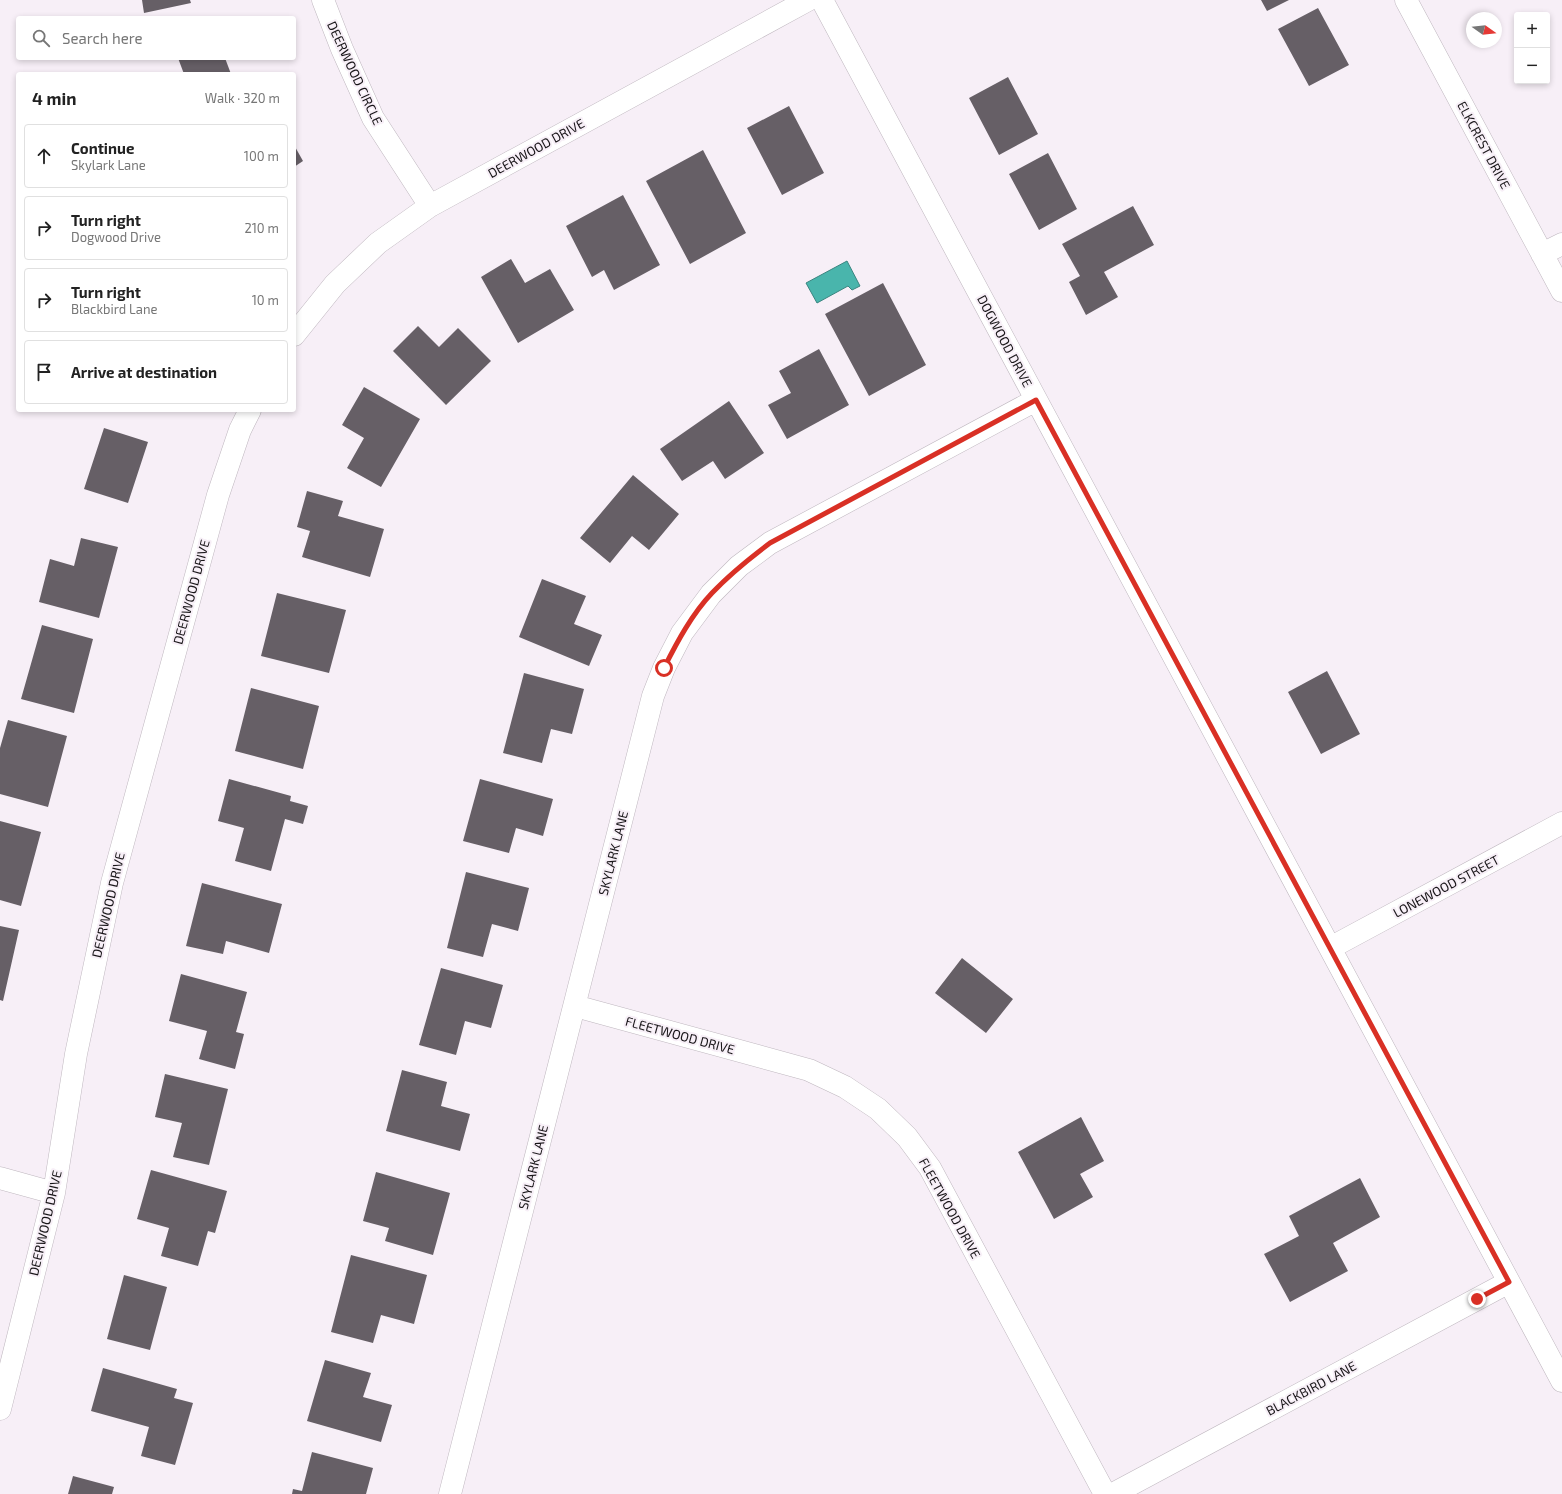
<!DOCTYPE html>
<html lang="en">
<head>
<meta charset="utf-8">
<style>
	body { margin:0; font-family:"Exo 2",sans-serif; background:#f6f6f6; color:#222 }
	.controls { position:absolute; right:12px; top:12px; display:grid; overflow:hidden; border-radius:4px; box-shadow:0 2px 6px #0003 }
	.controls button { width:36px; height:36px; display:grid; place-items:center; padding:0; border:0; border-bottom:1px solid #e0e0e0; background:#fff; color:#222; font:20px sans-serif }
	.compass { position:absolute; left:1466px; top:12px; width:36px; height:36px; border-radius:50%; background:#fff; box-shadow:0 2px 6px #0003; rotate:105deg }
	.stop { position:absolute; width:12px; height:12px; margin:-9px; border:3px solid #d93025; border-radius:50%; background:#fff }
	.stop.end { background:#d93025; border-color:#fff; box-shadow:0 1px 4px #0008 }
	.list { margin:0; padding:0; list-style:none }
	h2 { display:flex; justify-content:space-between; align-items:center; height:52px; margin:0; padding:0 16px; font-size:17px }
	h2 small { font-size:13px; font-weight:400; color:#767676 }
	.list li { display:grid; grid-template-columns:26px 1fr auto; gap:12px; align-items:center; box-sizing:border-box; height:64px; margin:0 8px 8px; padding:0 8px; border:1px solid #e0e0e0; border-radius:4px }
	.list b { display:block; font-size:15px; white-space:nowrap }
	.list p { margin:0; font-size:13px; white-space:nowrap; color:#767676 }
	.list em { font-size:13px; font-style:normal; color:#767676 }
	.icon { flex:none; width:22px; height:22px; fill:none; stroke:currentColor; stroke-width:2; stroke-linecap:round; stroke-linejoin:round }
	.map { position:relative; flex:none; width:1562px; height:1494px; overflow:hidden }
	.search { position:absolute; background:#fff; box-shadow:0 2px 6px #0003; left:16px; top:16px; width:280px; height:44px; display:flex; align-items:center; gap:10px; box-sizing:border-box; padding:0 14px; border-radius:4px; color:#767676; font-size:15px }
	.panel { position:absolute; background:#fff; box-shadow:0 2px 6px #0003; left:16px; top:72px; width:280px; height:340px; border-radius:4px }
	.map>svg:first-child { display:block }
	.water { fill:#49b5ac; stroke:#3a8580 }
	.building { fill:#665f66 }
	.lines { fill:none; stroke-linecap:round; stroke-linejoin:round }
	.street-casing { stroke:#bfb7bf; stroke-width:23 }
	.street { stroke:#fff; stroke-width:22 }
	.route { stroke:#d93025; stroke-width:5 }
	.labels { text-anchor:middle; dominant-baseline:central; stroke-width:4; stroke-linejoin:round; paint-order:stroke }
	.street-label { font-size:13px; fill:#181518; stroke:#f7eff7 }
</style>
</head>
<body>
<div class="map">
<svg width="1562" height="1494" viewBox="0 0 1562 1494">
	<rect width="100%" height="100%" fill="#f7eff7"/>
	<path class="water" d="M847 261 860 286 852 290 848 286 817 303 806 283Z"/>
	<path class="building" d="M142 0H190L191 3 144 13Z
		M1261 0H1289L1267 11Z
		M1318 8 1349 65 1309 86 1278 29Z
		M178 58H225L231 74H184Z
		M1008 77 1038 134 999 155 969 98Z
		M789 106 824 173 782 195 747 128Z
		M294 145 303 161 294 167Z
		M703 150 746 233 690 264 646 181Z
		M1048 153 1077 209 1039 230 1009 174Z
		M623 195 660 265 614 290 604 270 592 277 566 226Z
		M1133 206 1154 245 1104 272 1118 297 1086 315 1069 282 1080 276 1062 244Z
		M511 259 525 283 550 269 574 310 518 343 481 277Z
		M883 283 926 365 869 396 825 314Z
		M418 326 439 347 458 328 491 361 446 405 393 351Z
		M819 349 849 405 787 439 768 405 791 393 779 371Z
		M364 387 420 419 381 487 347 468 364 438 342 425Z
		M729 401 764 453 725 479 713 461 682 481 660 449Z
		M104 428 148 442 128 503 84 489Z
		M633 475 679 514 649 550 632 536 610 563 580 538Z
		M307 491 343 501 338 516 384 529 370 577 302 557 310 531 297 527Z
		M81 538 118 547 99 618 39 602 50 559 74 566Z
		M542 579 586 596 574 624 602 635 589 666 519 637Z
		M277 593 346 610 329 673 261 656Z
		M42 625 93 639 74 713 21 699Z
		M1327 671 1360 734 1321 754 1288 692Z
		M524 673 584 689 572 734 551 729 542 763 503 753Z
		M251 688 319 706 303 769 235 751Z
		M8 720 67 736 48 807 0 794V748Z
		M229 779 291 796 290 801 308 806 303 824 285 819 271 871 235 861 244 828 218 821Z
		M480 779 553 799 543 836 516 828 509 853 463 841Z
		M0 821 41 832 21 906 0 900Z
		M466 872 529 888 518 931 492 924 483 957 447 948Z
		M202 883 282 904 269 953 226 941 223 954 186 946Z
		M0 926 19 930 3 1001 0 1000Z
		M962 958 1013 999 986 1033 935 993Z
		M441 968 503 985 491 1028 465 1021 456 1055 419 1045Z
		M181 974 247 992 236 1032 244 1034 235 1069 199 1059 207 1031 169 1021Z
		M402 1070 447 1082 441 1106 470 1114 460 1151 386 1131Z
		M165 1074 228 1089 209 1165 173 1157 182 1123 155 1117Z
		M1081 1117 1104 1161 1080 1174 1093 1197 1054 1219 1018 1152Z
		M151 1170 227 1191 215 1233 208 1231 198 1266 161 1256 169 1228 137 1219Z
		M376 1172 450 1193 433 1255 385 1241 389 1228 363 1221Z
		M1360 1178 1380 1217 1333 1243 1348 1271 1290 1302 1264 1254 1299 1236 1289 1216Z
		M351 1255 427 1275 414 1324 381 1315 373 1343 331 1332Z
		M124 1275 167 1287 150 1350 107 1339Z
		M325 1360 371 1373 363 1397 392 1405 381 1442 307 1421Z
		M103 1368 177 1389 174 1398 193 1403 175 1465 141 1456 149 1427 91 1411Z
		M312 1452 373 1468 366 1494H292L293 1489 302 1491Z
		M73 1476 114 1487 112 1494H68Z"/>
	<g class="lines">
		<defs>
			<path id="street" d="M323 0 342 49 373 118 430 206
				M822 0 1562 1381
				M1406 0 1562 291
				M1542 254 1562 244
				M294 335 335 284 378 243 430 206 808 0
				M1330 948 1562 823
				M575 1006 809 1070 845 1087 878 1109 907 1137 930 1168 1105 1494
				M0 1178 54 1193
				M0 1409 54 1193 76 1054 112 883 218 495 240 430 250 410
				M450 1494 653 696 664 668 682 633 711 594 739 566 770 543 1036 400
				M1113 1494 1509 1282"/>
		</defs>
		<use href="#street" class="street-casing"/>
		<use href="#street" class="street"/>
	</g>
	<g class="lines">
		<path class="route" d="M664 668C677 642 692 614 712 593 730 574 750 558 770 543L1036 400 1509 1282 1477 1299"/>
	</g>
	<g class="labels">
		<g class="street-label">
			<text transform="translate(355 73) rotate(65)">DEERWOOD CIRCLE</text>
			<text transform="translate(1484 145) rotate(62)">ELKCREST DRIVE</text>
			<text transform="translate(536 148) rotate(-29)">DEERWOOD DRIVE</text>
			<text transform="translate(1005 341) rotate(62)">DOGWOOD DRIVE</text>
			<text transform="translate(191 592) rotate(-75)">DEERWOOD DRIVE</text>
			<text transform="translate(613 853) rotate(-76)">SKYLARK LANE</text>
			<text transform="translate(1446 886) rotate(-28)">LONEWOOD STREET</text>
			<text transform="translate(108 905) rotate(-77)">DEERWOOD DRIVE</text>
			<text transform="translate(680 1035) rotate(15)">FLEETWOOD DRIVE</text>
			<text transform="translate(533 1167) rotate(-76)">SKYLARK LANE</text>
			<text transform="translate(950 1208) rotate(61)">FLEETWOOD DRIVE</text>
			<text transform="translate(45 1223) rotate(-77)">DEERWOOD DRIVE</text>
			<text transform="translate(1311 1388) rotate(-28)">BLACKBIRD LANE</text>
		</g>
	</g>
</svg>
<div class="controls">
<button>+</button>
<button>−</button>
</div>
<svg class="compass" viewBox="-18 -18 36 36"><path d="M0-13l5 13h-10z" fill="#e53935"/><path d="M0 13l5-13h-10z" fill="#767676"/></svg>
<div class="stop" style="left:664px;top:668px"></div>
<div class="stop end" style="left:1477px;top:1299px"></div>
<div class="search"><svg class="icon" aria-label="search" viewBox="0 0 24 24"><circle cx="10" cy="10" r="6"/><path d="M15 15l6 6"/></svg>Search here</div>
<section class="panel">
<h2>4 min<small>Walk · 320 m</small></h2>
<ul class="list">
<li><svg class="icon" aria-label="ahead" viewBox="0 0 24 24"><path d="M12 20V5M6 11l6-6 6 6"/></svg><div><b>Continue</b><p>Skylark Lane</p></div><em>100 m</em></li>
<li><svg class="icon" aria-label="right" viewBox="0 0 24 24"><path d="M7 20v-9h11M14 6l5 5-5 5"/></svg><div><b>Turn right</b><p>Dogwood Drive</p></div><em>210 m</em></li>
<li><svg class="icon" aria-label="right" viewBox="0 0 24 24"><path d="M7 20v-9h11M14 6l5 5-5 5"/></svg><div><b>Turn right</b><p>Blackbird Lane</p></div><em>10 m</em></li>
<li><svg class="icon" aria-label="arrive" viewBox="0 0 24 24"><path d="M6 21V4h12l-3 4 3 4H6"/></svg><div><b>Arrive at destination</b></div></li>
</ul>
</section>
</div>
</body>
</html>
